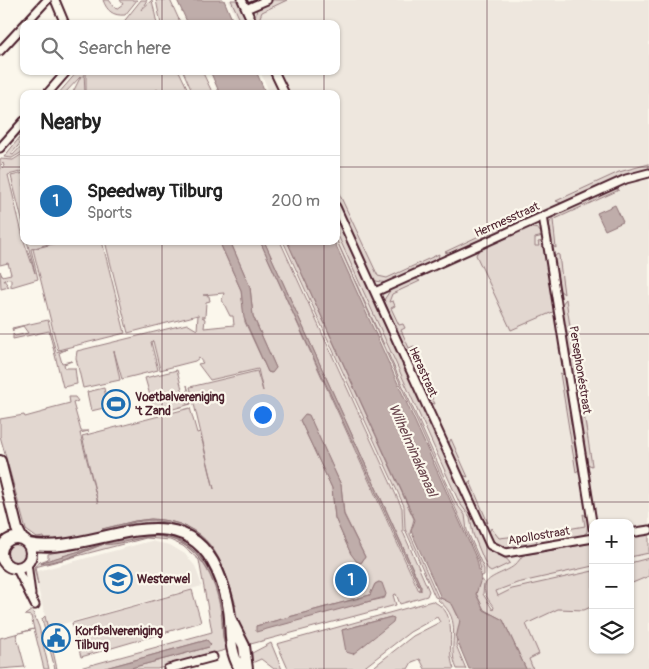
<!DOCTYPE html>
<html lang="en">
<head>
<meta charset="utf-8">
<style>
	body { margin:0; font-family:Pangolin,sans-serif; background:#f2f2f2; color:#222 }
	.controls { position:absolute; right:15px; bottom:15px; display:grid; overflow:hidden; border-radius:10px; box-shadow:0 1px 4px #0004 }
	.controls button { width:45px; height:45px; display:grid; place-items:center; padding:0; border:0; border-bottom:1px solid #e0e0e0; background:#fff; color:#222; font:25px sans-serif }
	.you { position:absolute; left:262px; top:414px; width:18px; height:18px; margin:-12px; border:4px solid #fff; border-radius:50%; background:#1a73e8; box-shadow:0 0 0 8px #1a73e833 }
	.badge { display:grid; place-items:center; width:32px; height:32px; border-radius:50%; background:#1f6fb2; color:#fff; font-size:16px; font-weight:700 }
	.pin { position:absolute; translate:-50% -50%; border:2px solid #fff; box-shadow:0 1px 5px #0006 }
	.list { margin:0; padding:0; list-style:none }
	h2 { display:flex; justify-content:space-between; align-items:center; height:65px; margin:0; padding:0 20px; font-size:21px }
	h2 small { font-size:16px; font-weight:400; color:#767676 }
	.list li { display:grid; grid-template-columns:32px 1fr auto; gap:15px; align-items:center; box-sizing:border-box; height:90px; padding:0 20px; border-top:1px solid #e0e0e0 }
	.list b { display:block; font-size:19px; white-space:nowrap }
	.list p { margin:0; font-size:16px; white-space:nowrap; color:#767676 }
	.list em { font-size:16px; font-style:normal; color:#767676 }
	.icon { flex:none; width:28px; height:28px; fill:none; stroke:currentColor; stroke-width:2; stroke-linecap:round; stroke-linejoin:round }
	.map { position:relative; flex:none; width:649px; height:669px; overflow:hidden }
	.search { position:absolute; background:#fff; box-shadow:0 1px 4px #0004; left:20px; top:20px; width:320px; height:55px; display:flex; align-items:center; gap:12px; box-sizing:border-box; padding:0 18px; border-radius:10px; color:#767676; font-size:19px }
	.panel { position:absolute; background:#fff; box-shadow:0 1px 4px #0004; left:20px; top:90px; width:320px; height:155px; border-radius:10px }
	.map>svg:first-child { display:block }
	.built { fill:#eee7de; fill-rule:evenodd }
	.green { fill:#e2d7d0; stroke:#967b7e; fill-rule:evenodd }
	.water { fill:#bfadaa; stroke:#907477 }
	.lines { fill:none; stroke-linecap:round; stroke-linejoin:round }
	.street-casing { stroke:#4a1f2b; stroke-width:11 }
	.secondary-casing { stroke:#4a1f2b; stroke-width:14 }
	.street { stroke:#fbf7ec; stroke-width:7 }
	.secondary { stroke:#fbf7ec; stroke-width:10 }
	.grid { fill:none; stroke:#4a1f2b; stroke-width:1; stroke-opacity:0.55 }
	.labels { text-anchor:middle; dominant-baseline:central; stroke-width:4.5; stroke-linejoin:round; paint-order:stroke }
	.street-label { font-size:12px; fill:#4a1f2b; stroke:#fbf7ec }
	.poi-label { font-size:12px; font-weight:bold; fill:#4a1f2b; stroke:#fbf7ec; text-anchor:start }
	.water-label { font-size:14px; font-style:italic; fill:#6d4a51; stroke:#fbf7ec }
</style>
</head>
<body>
<div class="map">
<svg width="649" height="669" viewBox="0 0 649 669">
	<rect width="100%" height="100%" fill="#fbf7ec"/>
	<filter id="ink" filterUnits="userSpaceOnUse"><feTurbulence type="fractalNoise" baseFrequency=".02" numOctaves="2"/><feDisplacementMap in="SourceGraphic" scale="10" xChannelSelector="R" yChannelSelector="G"/><feConvolveMatrix kernelMatrix="1 2 1 2 8 2 1 2 1" color-interpolation-filters="sRGB"/></filter>
	<g filter="url(#ink)">
		<path class="built" d="M228 0H649V669H524L443 463 353 286 333 241H336V94H270L260 71H336V24H239ZM593 523H630V650H593Z
			M151 541 170 545 185 554 195 566 202 586 48 628 34 572Z"/>
		<path class="green" d="M103 0H109L116 9 123 4 120 0H137L125 15C113 16 107 11 103 0Z
			M141 0H147L141 10 152 0 157 24H122Z
			M156 0H170L181 24H161Z
			M231 0H238L249 24H242Z
			M270 0H287L262 12 260 17 262 24H257L255 17 257 9Z
			M78 71H84L85 94H72L81 76 64 94H58Z
			M86 71H179L190 94H162L157 89 152 94H86Z
			M183 71H202L213 94H193Z
			M24 132V139L11 154 13 155 24 143V151L12 158 4 157Z
			M24 153V171L8 175 24 241 35 273 27 241H59L31 249 38 279 11 287V279L4 280 9 287 1 289 0 271 2 276 11 274 8 263 0 265V170L4 166 3 163 0 166V159L13 160Z
			M649 164V169L621 177 561 203 556 201 619 172Z
			M24 173V228L11 176Z
			M336 187 378 276 387 278 439 254 438 260 387 283 376 281 371 275 336 199Z
			M613 187 619 190 553 220 556 248 551 245 549 224 554 215Z
			M336 215 487 546C493 556 506 555 510 563L491 572 488 570 473 534 470 517 459 502 336 231Z
			M513 220 511 227 451 254 445 252Z
			M527 227 538 229 543 236 535 238V246H539L538 242 544 241 555 311 511 330 476 255 479 249Z
			M336 239 456 503 465 515 467 530 484 569V575L480 577 478 573 481 569 478 559Z
			M64 241H102L125 333 58 350 33 249Z
			M105 241H219L241 290 245 322 268 372 271 373 276 368 253 316 250 287 230 241H260L419 591 421 587 264 241H280L402 508 403 532 429 591 427 596 400 604 396 594 393 595 396 605 247 645 235 621 219 567 174 527 145 524 76 541 46 544 44 537 37 538 26 530 0 436V419L24 415 25 417 47 411V409L70 403 69 397H75L78 401 73 403 81 431H89L80 433 98 503 82 436 190 408 197 433 200 432 214 489 190 387 257 371 263 391 258 369 210 380 198 364 203 363 199 358 195 361 160 370 153 341 151 342 158 370 122 379 114 351 120 380 83 388 76 358 77 351 187 324 197 330 198 315 128 333ZM224 293 222 300 230 316H233L234 325 204 328 205 319 202 317H205L206 302 210 301 209 296 203 295ZM306 414 309 416 341 485 344 514 365 557 361 563 351 554 335 518 332 488 300 420ZM151 519C209 522 223 557 235 606 230 593 228 578 222 566 196 513 151 519 103 529L135 521ZM379 582 385 598 256 626 370 595 375 584Z
			M283 241H287L414 519 410 534 438 597 452 603 460 621 456 645 466 669H457C445 643 466 622 438 600V598L435 597 405 529 404 506Z
			M557 254 559 255 564 294 559 290 554 258Z
			M414 278 420 281 392 294 389 302 393 301 395 306 391 308 399 325 403 324 405 328 401 330 409 348 414 346 416 350 411 352 413 358 408 356 384 300 391 289Z
			M566 299 579 388 574 384 561 305Z
			M48 320 56 352 67 349 59 353 62 363 72 361 64 364 65 368H75L77 384 63 387 49 331 13 339V334L15 336 28 333 23 326 13 329V332L12 328Z
			M177 370 186 404 191 403 187 385 191 404 152 415 150 407 153 406 145 378Z
			M420 372 435 404 429 403 416 374Z
			M560 373 566 376 580 469 576 472Z
			M104 388 108 407 91 411 87 392Z
			M581 395 592 465V466L587 464 576 401Z
			M451 439 468 477 462 475 448 445Z
			M470 481 488 523 482 520 467 487Z
			M583 514 588 517 587 532 581 537 568 540 563 536 562 530 585 526Z
			M491 528 499 538 536 534 537 541 533 546C515 549 500 552 488 534Z
			M147 531C156 533 169 533 177 537 220 556 227 608 229 649L157 669H127L209 647 207 640 102 669H76L212 632 199 560 183 546 170 540 146 538 35 567 38 585 34 567 40 562 48 559V554ZM158 534C215 545 224 597 226 647 221 638 223 623 221 613 216 579 199 542 162 537 146 534 113 546 106 543L139 535ZM103 544 66 559 41 563Z
			M649 533V553L630 557V536Z
			M6 553a10 10 0 1 1 20 0a10 10 0 1 1-20 0Z
			M593 543V566L517 583 496 591 498 596 512 589 593 571V606L584 610 558 609 526 624 539 654 529 659 533 669H526L503 620 484 610 476 593 480 580 484 582 483 594 493 610 494 607C468 577 501 577 515 565 518 562 521 558 523 555Z
			M649 558V576L630 584V563Z
			M192 590 201 622 81 657 72 623Z
			M432 601C462 613 444 646 454 669H425L420 659 412 662 408 669H371L413 636 440 622 437 617 410 632 362 669H288L277 644ZM391 617 353 654 342 630Z
			M32 610 39 627 49 669H44L34 629 16 634 25 667 0 669V638L34 629 31 616 25 615Z
			M45 616 57 669H55L42 619Z
			M271 643 281 667 282 669H274L261 659 252 663V653Z"/>
		<path class="water" d="M177 0H224L234 24H188Z
			M210 71H256L266 94H220Z
			M615 205 623 222 605 230 597 213Z
			M219 241H230L250 287 253 316 276 368 272 373 268 372 244 318 241 290Z
			M260 241H264L421 587V591Z
			M287 241H334L477 560 481 579 476 594 484 610 503 620 526 669H469L456 638 460 620 452 604 441 598 411 531 415 520Z
			M305 414 309 415 341 485 344 515 365 557 361 563 357 562 351 554 335 518 332 488 300 420Z
			M151 519C208 521 223 559 236 606 229 600 226 571 219 560 202 531 168 516 135 522 125 524 111 531 102 529L135 521Z
			M158 534C215 545 223 597 226 647 222 640 223 626 222 617 218 583 202 545 165 537 146 533 115 547 105 544L139 535Z
			M104 544 65 559 41 564 42 562Z
			M379 582 382 583 386 594 385 597 256 632V626L370 595 375 584Z
			M391 617 394 618 393 622 353 654 346 652 342 630Z
			M207 640 211 645 209 647 127 669H102Z"/>
		<g class="lines">
			<defs>
				<path id="street" d="M55 0 65 24
					M242 0 253 24
					M246 9 267 0
					M25 24 47 0
					M0 51 24 25
					M274 71 285 94
					M47 94 67 71
					M0 148 24 121
					M336 207 490 545 506 553 593 538
					M543 216 593 528
					M375 292 626 179 649 173
					M630 533 649 530
					M27 563 31 594
					M16 567 35 605
					M168 669 213 657"/>
				<path id="secondary" d="M0 461 17 529 22 539
					M1 553a15 15 0 1 1 30 0a15 15 0 1 1-30 0Z
					M28 544C90 558 179 487 217 570 223 583 229 603 230 618 231 638 230 651 240 669
					M230 618 244 646 247 669"/>
			</defs>
			<use href="#street" class="street-casing"/>
			<use href="#secondary" class="secondary-casing"/>
			<use href="#street" class="street"/>
			<use href="#secondary" class="secondary"/>
		</g>
	</g>
	<path class="grid" d="M162 0V24M324 0V24M487 0V669M162 71V94M324 71V94M0 167H24M336 167H649M162 241V669M324 241V669M0 334H649M0 502H649"/>
	<defs>
		<symbol id="stadium-ring" viewBox="-11 -11 22 22"><circle r="9.5" fill="#fbf7ec" stroke="#1f6fb2" stroke-width="1.5"/><path d="M0-5a6.5 5 0 1 0 0 10a6.5 5 0 1 0 0-10ZM-3.5-1.8h7v3.6h-7Z" fill="#1f6fb2"/></symbol>
		<symbol id="school-ring" viewBox="-11 -11 22 22"><circle r="9.5" fill="#fbf7ec" stroke="#1f6fb2" stroke-width="1.5"/><path d="M0-5L7-2L0 1L-7-2ZM-4 1L0 2.5L4 1V4Q0 6-4 4Z" fill="#1f6fb2"/></symbol>
		<symbol id="civic-ring" viewBox="-11 -11 22 22"><circle r="9.5" fill="#fbf7ec" stroke="#1f6fb2" stroke-width="1.5"/><path d="M-.6-6.5H3V-4.5H.6V-3L4-1V1h2V6H-6V1h2V-1L-.6-3ZM-1.2 2.5V6h2.4V2.5Z" fill="#1f6fb2"/></symbol>
	</defs>
	<g fill-rule="evenodd">
		<use href="#stadium-ring" x="100" y="388" width="32" height="32"/>
		<use href="#school-ring" x="102" y="563" width="32" height="32"/>
		<use href="#civic-ring" x="40" y="622" width="32" height="32"/>
	</g>
	<g class="labels">
		<g class="street-label">
			<text transform="translate(507 220) rotate(-24)">Hermesstraat</text>
			<text transform="translate(580 370) rotate(81)">Persephonéstraat</text>
			<text transform="translate(423 372) rotate(66)">Herastraat</text>
			<text transform="translate(539 536) rotate(-9)">Apollostraat</text>
		</g>
		<g class="poi-label">
			<text x="135" y="397">Voetbalvereniging<tspan x="135" dy="14">'t Zand</tspan></text>
			<text x="137" y="579">Westerwel</text>
			<text x="75" y="631">Korfbalvereniging<tspan x="75" dy="14">Tilburg</tspan></text>
		</g>
		<g class="water-label">
			<text transform="translate(413 450) rotate(66)">Wilhelminakanaal</text>
		</g>
	</g>
</svg>
<div class="controls">
<button>+</button>
<button>−</button>
<button><svg class="icon" aria-label="layers" viewBox="0 0 24 24"><path d="M12 4l9 5-9 5-9-5zM3 14l9 5 9-5"/></svg></button>
</div>
<div class="you"></div>
<div class="pin badge" style="left:351px;top:580px">1</div>
<div class="search"><svg class="icon" aria-label="search" viewBox="0 0 24 24"><circle cx="10" cy="10" r="6"/><path d="M15 15l6 6"/></svg>Search here</div>
<section class="panel">
<h2>Nearby<small></small></h2>
<ul class="list">
<li><span class="badge">1</span><div><b>Speedway Tilburg</b><p>Sports</p></div><em>200 m</em></li>
</ul>
</section>
</div>
</body>
</html>
